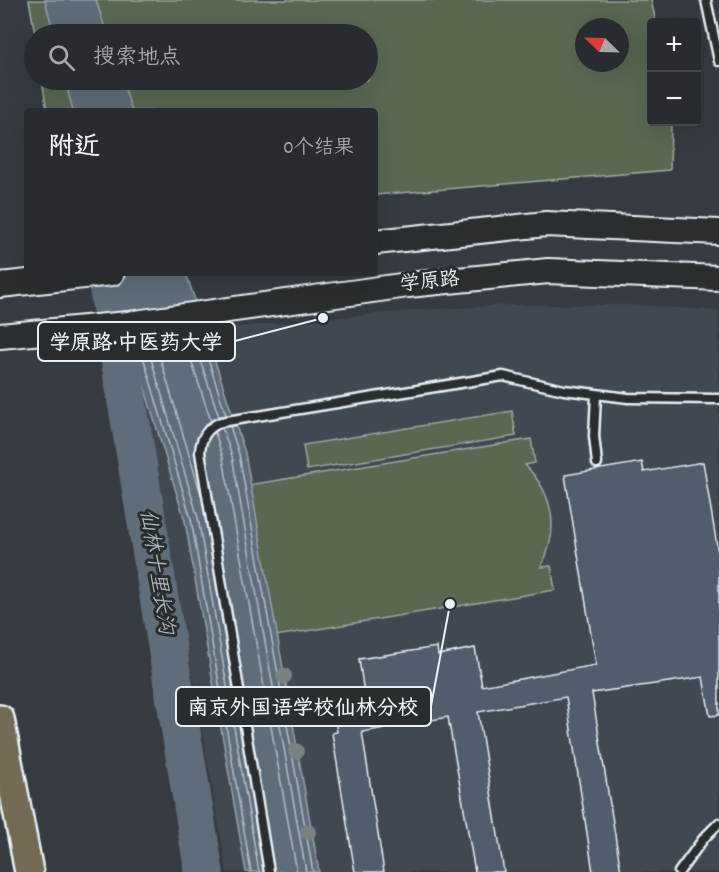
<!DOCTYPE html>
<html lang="zh">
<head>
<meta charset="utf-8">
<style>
	body { margin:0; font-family:Dekko,"LXGW WenKai TC",sans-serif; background:#34383d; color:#f1f3f6 }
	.controls { position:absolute; right:18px; top:18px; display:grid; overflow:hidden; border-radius:6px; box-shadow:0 6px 24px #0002 }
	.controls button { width:54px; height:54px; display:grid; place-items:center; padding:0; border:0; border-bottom:2px solid #44484d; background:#282c31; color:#f1f3f6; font:30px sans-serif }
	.compass { position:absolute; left:575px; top:18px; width:54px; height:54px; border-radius:50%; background:#282c31; box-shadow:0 6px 24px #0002; rotate:293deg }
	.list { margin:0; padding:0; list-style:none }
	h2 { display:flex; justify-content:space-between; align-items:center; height:78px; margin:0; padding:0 24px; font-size:26px }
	h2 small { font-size:20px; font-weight:400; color:#a5a7ab }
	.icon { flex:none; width:33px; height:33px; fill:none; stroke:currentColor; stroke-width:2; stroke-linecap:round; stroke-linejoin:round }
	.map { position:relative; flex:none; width:719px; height:872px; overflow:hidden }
	.search { position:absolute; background:#282c31; box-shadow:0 6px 24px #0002; left:24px; top:24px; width:354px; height:66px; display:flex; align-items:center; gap:15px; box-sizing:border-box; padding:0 21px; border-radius:33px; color:#a5a7ab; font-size:22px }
	.panel { position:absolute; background:#282c31; box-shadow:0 6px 24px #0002; left:24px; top:108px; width:354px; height:168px; border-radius:6px }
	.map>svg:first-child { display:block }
	.built { fill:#414851 }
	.green { fill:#596851; stroke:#a0aca4; stroke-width:1.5; fill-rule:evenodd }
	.water { fill:#5f6d7a; stroke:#96a2ac; stroke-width:1.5 }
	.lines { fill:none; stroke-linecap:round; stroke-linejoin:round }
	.shore { stroke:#b1bcc6; stroke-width:1.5 }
	.river { stroke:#5f6d7a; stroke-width:39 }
	.building { fill:#515c6c; stroke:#e8f1f8; stroke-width:1.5 }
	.lane-casing { stroke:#e8f1f8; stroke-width:13 }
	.secondary-casing { stroke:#e8f1f8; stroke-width:28 }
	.primary-casing { stroke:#e8f1f8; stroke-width:32 }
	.lane { stroke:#2a2d2e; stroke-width:8 }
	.secondary { stroke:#2a2d2e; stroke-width:24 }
	.primary { stroke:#746b52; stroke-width:27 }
	.tree { fill:#798181 }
	.labels { text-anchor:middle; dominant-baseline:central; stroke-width:6; stroke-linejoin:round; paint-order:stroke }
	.street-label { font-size:20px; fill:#e8f1f8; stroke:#2a2d2e }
	.water-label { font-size:21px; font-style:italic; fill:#aab6bf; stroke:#2a2d2e }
	.leader { fill:none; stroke:#e8f1f8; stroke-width:2 }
	.callout-dot { fill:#e8f1f8; stroke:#2a2d2e; stroke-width:2 }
	.callout { fill:#2a2d2e; stroke:#e8f1f8; stroke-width:2 }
	.callout-label { font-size:21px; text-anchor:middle; font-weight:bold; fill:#e8f1f8 }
</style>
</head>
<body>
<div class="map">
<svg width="719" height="872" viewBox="0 0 719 872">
	<rect width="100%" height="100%" fill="#363b41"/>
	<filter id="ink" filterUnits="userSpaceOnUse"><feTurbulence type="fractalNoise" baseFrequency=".0167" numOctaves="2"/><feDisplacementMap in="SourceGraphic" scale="12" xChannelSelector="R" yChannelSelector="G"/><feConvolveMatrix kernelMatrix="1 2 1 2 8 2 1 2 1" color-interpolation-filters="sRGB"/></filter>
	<g filter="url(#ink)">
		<path class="built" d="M510 305H636L719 311V872H227L134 337 420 310Z"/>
		<path class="green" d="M29 0H651L656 22H652V122H671L670 170 375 195V111H47L42 80H368V34H35ZM584 27H620V63H584Z
			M512 411 516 436 307 470 303 445Z
			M531 439 535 463 525 465C554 494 560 530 541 567L551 566 555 590 264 638 242 486Z"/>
		<path class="water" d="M45 0H96L107 34H54Z
			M65 80H122L132 111H73Z
			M114 273H186L245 453 319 872H246L185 521 139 370Z"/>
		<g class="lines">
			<path class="shore" d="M198 328 226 415
				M190 329 219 417
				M181 330 211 421
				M153 334 202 498
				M144 335 198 518 259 872
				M137 336 191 519 251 872
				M230 426 239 454 313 872
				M222 428 232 456 306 872
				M215 432 223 458 297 872"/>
			<path class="river" d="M106 273 204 872"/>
		</g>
		<path class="building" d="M642 462 644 472 703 462 719 558V715L710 716 703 677 592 693 621 872H593L566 697 478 712 504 872H475L448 717 362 732 384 872H355L332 733 337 732 335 720 360 715 357 701 365 700 359 659 437 647 438 655 475 648 482 686 596 665 565 475Z"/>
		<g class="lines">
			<defs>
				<path id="lane" d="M706 0 719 61
					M596 395 594 436 597 463
					M269 872 200 452C201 437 207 428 221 422L503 376 564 390 628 398 719 399
					M679 872 704 838 719 823"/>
				<path id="secondary" d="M375 242 546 224 719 232
					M0 285 112 273
					M0 336 128 324 408 285 548 271 719 278"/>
				<path id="primary" d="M0 719 29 872"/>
			</defs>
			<use href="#lane" class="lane-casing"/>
			<use href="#secondary" class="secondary-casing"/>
			<use href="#primary" class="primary-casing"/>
			<use href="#lane" class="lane"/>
			<use href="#secondary" class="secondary"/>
			<use href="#primary" class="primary"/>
		</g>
		<g class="tree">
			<circle cx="284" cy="676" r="8"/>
			<circle cx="296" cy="751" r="8"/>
			<circle cx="308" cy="832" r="8"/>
		</g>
	</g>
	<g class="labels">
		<g class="street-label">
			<text transform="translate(430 283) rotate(-6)">学原路</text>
		</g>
		<g class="water-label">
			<text transform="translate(155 572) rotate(81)">仙林十里长沟</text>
		</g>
	</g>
	<path class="leader" d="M323 318L235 341M450 604L431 706"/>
	<g class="callout-dot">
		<circle cx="323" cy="318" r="6"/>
		<circle cx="450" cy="604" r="6"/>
	</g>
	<g class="callout">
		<rect x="38" y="322" width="197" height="39" rx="6"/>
		<rect x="176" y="687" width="255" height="39" rx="6"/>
	</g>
	<g class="callout-label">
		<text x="136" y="349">学原路·中医药大学</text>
		<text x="303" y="714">南京外国语学校仙林分校</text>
	</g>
</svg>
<div class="controls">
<button>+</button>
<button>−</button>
</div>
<svg class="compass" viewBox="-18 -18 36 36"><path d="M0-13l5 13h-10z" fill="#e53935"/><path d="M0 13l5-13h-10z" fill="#a5a7ab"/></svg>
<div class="search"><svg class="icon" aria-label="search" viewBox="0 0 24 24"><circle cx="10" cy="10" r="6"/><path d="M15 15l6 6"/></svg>搜索地点</div>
<section class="panel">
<h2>附近<small>0个结果</small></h2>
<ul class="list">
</ul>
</section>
</div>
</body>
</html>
